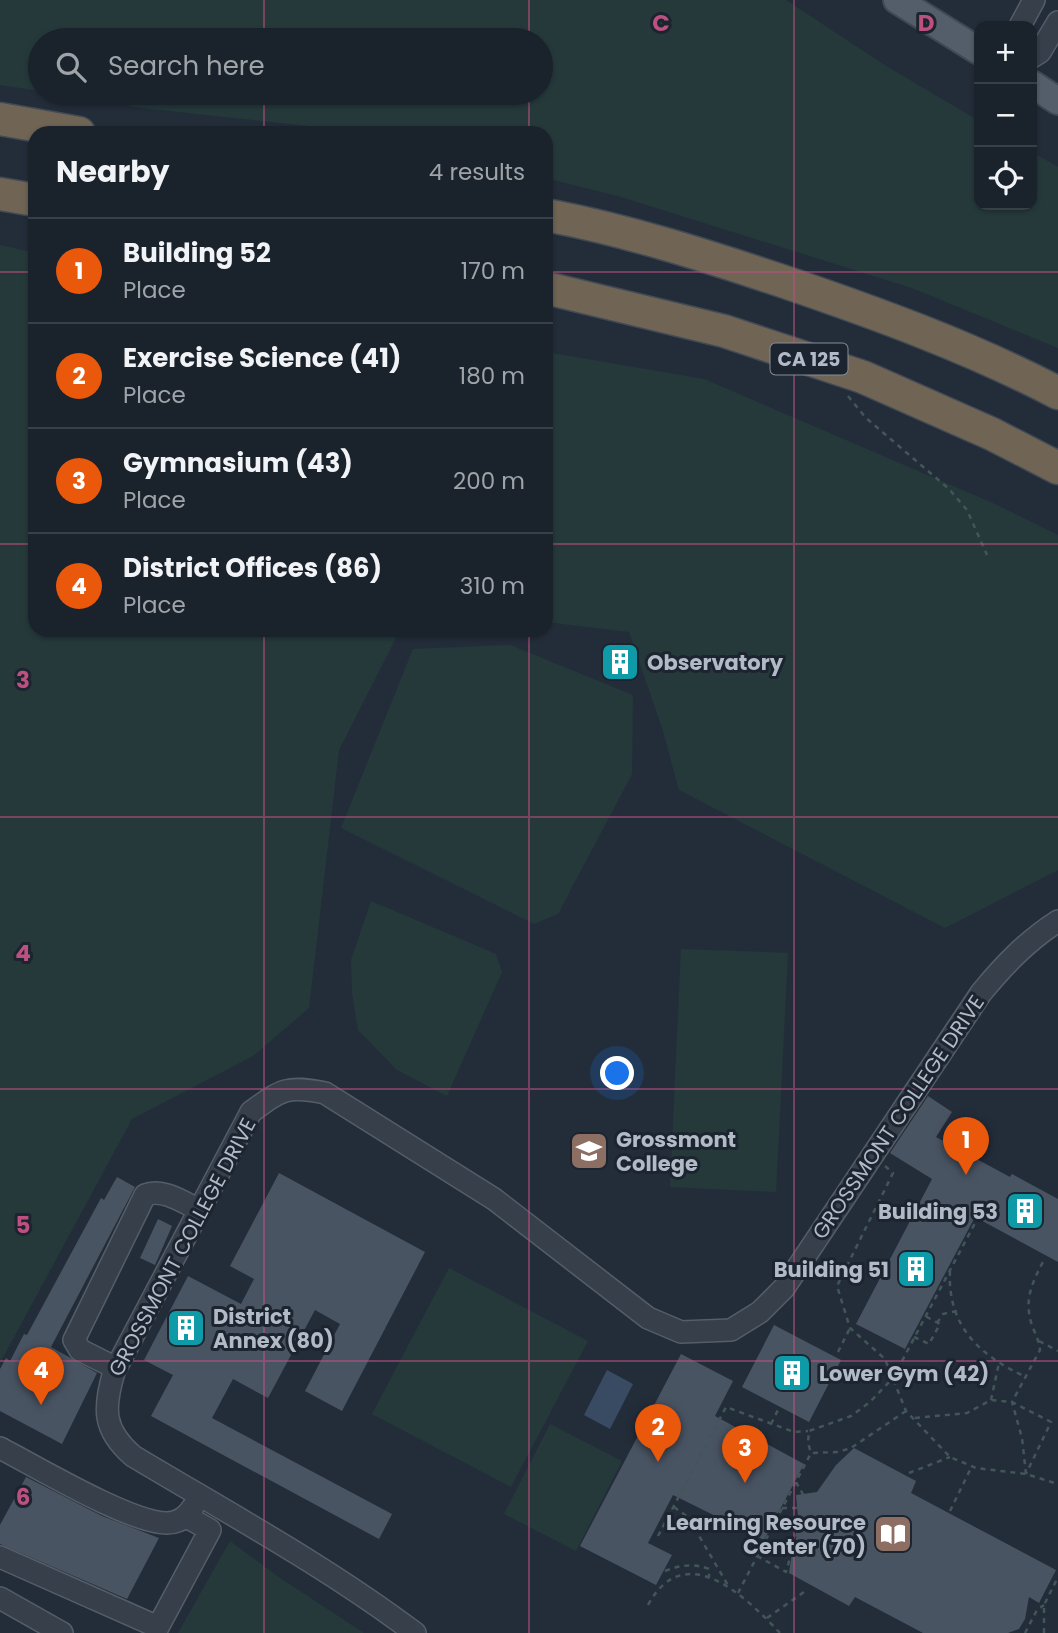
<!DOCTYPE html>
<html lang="en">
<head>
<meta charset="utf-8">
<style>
	body { margin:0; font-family:Poppins,sans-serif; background:#232a34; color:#f1f3f6 }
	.controls { position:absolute; right:21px; top:21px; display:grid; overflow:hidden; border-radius:14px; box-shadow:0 2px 5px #0004 }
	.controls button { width:63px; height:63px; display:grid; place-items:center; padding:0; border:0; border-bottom:2px solid #383f48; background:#1a222c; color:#f1f3f6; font:35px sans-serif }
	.you { position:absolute; left:618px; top:1074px; width:24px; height:24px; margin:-18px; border:5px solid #fff; border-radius:50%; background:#1a73e8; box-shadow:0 0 0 10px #1a73e833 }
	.badge { display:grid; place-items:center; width:46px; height:46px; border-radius:50%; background:#ea580c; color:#fff; font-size:23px; font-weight:700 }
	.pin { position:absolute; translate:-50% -58px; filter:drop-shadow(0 2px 4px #0008) }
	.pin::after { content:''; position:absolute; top:37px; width:24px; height:21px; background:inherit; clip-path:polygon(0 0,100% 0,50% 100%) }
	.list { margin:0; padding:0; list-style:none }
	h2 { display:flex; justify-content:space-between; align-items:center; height:91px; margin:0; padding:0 28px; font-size:30px }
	h2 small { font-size:23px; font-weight:400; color:#9fa4a9 }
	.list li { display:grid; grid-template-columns:46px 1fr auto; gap:21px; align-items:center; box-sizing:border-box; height:105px; padding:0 28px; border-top:2px solid #383f48 }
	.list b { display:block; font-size:26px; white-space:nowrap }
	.list p { margin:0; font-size:23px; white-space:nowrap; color:#9fa4a9 }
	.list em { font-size:23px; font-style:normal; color:#9fa4a9 }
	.icon { flex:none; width:38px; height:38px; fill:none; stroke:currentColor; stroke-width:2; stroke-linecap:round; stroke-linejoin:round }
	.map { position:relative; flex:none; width:1058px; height:1633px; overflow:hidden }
	.search { position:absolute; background:#1a222c; box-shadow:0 2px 5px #0004; left:28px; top:28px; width:525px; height:77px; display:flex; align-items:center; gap:18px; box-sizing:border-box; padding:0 24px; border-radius:38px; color:#9fa4a9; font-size:26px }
	.panel { position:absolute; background:#1a222c; box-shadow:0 2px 5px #0004; left:28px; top:126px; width:525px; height:511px; border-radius:21px }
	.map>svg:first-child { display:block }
	.green { fill:#25393b }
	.water { fill:#394b63 }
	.building { fill:#495463 }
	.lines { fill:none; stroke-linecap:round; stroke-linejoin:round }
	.minor-casing { stroke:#545d68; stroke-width:24 }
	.major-casing { stroke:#404853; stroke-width:30 }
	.highway-casing { stroke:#414a55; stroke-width:35 }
	.path { stroke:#425658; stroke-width:2.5; stroke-dasharray:5 5; stroke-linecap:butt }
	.minor { stroke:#363f4a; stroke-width:21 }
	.major { stroke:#545e6a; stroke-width:26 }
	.highway { stroke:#706454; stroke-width:32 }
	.grid { fill:none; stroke:#bc5180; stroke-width:2; stroke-opacity:0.55 }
	.labels { text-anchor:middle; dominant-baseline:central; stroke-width:6; stroke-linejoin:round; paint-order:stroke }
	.shield { fill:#1c242f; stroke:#848d99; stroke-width:2 }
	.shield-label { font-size:19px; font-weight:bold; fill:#b1bac6 }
	.poi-label { font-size:21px; font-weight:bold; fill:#b1bac6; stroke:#1c242f; text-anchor:start }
	.street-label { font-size:21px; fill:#b1bac6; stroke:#1c242f }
	.grid-label { font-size:23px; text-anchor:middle; font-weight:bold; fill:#bc5180; stroke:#1c242f; stroke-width:6; stroke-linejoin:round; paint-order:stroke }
</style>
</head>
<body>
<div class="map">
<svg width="1058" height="1633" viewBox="0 0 1058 1633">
	<rect width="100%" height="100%" fill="#232d3a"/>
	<path class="green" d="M0 0H786L883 64 979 121V205H1032V152L1058 167V348L912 288 618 196 546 178V133H347L318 127 142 108 49 93H541V40H40V91L0 85Z
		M0 245 35 253V630H400L339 750 309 1008 253 1056 132 1119 0 1363Z
		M546 352 704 379 995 504 1058 535V870L945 928 679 790 662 728 629 632 546 622Z
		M510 645 633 695 632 774 558 914 534 924 341 828 413 649Z
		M371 901 496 954 502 972 447 1096 397 1070 358 1030 352 993 351 960Z
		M681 949 788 953 776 1192 670 1187Z
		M449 1268 588 1341 511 1487 372 1414Z
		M550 1424 622 1461 576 1551 504 1514Z
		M230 1541 280 1578 364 1633H178Z"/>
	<path class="water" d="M607 1370 633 1384 610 1429 584 1415Z"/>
	<path class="building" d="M624 648 630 665 615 670 609 654Z
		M928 1096 952 1112 936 1137 1010 1177 1012 1174 1058 1199V1262L975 1217 905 1349 856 1324 932 1179 890 1153Z
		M279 1173 425 1252 342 1411 305 1391 340 1324 315 1310 268 1398 233 1379 212 1418 392 1514 379 1539 151 1416 173 1375 144 1360 188 1276 241 1304 254 1279 230 1266Z
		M117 1177 135 1187 51 1347 97 1373 62 1444 0 1411V1369L6 1358 10 1361 24 1334 27 1335 101 1198 104 1200Z
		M158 1219 172 1226 155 1265 140 1258Z
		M774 1325 841 1360 809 1422 742 1387Z
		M681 1354 733 1381 715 1416 804 1464 764 1540 673 1495 648 1543 672 1555 656 1585 580 1546Z
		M854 1448 916 1481 911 1493 1056 1570 1039 1603 1029 1597 1025 1619 1019 1629 1008 1633H923L855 1597 849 1606 789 1573 793 1546 802 1523 798 1517 796 1495 817 1492 836 1465Z
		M26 1477 102 1516 159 1538 127 1599 0 1544V1525Z"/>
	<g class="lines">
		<defs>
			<path id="minor" d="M1020 26 1034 0
				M1032 57 1040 52 1058 22
				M116 1368 80 1350 74 1340 145 1195C163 1188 183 1202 199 1210
				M0 1448C37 1467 130 1523 167 1523 179 1523 187 1517 193 1507
				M0 1557 158 1627 210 1530 187 1517
				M0 1598 62 1633
				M415 1633C326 1566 228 1513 133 1456 103 1430 103 1409 114 1372L251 1112C281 1090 286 1085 325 1093L494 1199 648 1318 681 1332 731 1330 760 1312 784 1288 981 993C1004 965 1027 941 1058 921"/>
			<path id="major" d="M897 0 979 51
				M1032 84 1058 101"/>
			<path id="highway" d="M0 119 79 133
				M0 194 35 200
				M546 215C626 230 704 255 782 281 876 313 970 347 1058 393
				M546 288 724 331 863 377 992 434 1058 468"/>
		</defs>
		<use href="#minor" class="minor-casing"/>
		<use href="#major" class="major-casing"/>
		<use href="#highway" class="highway-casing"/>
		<path class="path" d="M848 396 866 418 949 489 967 510 987 555
			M885 1166 893 1173 837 1286 850 1328 885 1359 906 1411 950 1457 976 1468 1026 1474 1058 1484
			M950 1271C947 1326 980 1356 1026 1377
			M937 1323 943 1314 957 1311
			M914 1337 929 1344 940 1324 925 1316
			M1039 1341 1058 1351
			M838 1352 850 1328
			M991 1400 999 1363
			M906 1411 851 1448 838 1452 811 1453 808 1443 809 1431 851 1416 870 1402 893 1378 975 1223
			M915 1418 967 1413 991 1400 1012 1402 1051 1422 1026 1474
			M771 1424 779 1408
			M909 1473 950 1457
			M1026 1474 1022 1438 1012 1402 1040 1350C1039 1338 1032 1329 1030 1318 1025 1296 1034 1279 1044 1260
			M796 1482 804 1496
			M674 1507 688 1517 729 1587
			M782 1508H797
			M950 1511 972 1466
			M658 1536 726 1407 794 1432 808 1431
			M757 1556 786 1572 800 1523
			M665 1571C681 1565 693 1563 709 1569V1577
			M738 1593 811 1453
			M648 1605C685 1537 746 1597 780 1633
			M767 1618 804 1592
			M1025 1633 1037 1610 1044 1605
			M1044 1633V1605L1058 1577"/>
		<use href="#minor" class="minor"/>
		<use href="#major" class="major"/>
		<use href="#highway" class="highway"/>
	</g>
	<path class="grid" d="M264 0V40M529 0V40M794 0V1633M264 93V133M529 93V133M0 272H35M546 272H1058M0 544H35M546 544H1058M264 630V1633M529 630V1633M0 817H1058M0 1089H1058M0 1361H1058"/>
	<defs>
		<symbol id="building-square" viewBox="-11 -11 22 22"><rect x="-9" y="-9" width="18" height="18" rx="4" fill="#0f9aa8" stroke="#1c242f"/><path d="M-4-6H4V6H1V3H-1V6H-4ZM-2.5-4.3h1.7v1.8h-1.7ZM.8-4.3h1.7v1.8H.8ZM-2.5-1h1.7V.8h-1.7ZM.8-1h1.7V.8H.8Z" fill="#fff"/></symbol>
		<symbol id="university-square" viewBox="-11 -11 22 22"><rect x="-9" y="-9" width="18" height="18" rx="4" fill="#8d6e63" stroke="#1c242f"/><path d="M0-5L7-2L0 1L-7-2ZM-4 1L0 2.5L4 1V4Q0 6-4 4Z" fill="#fff"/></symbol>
		<symbol id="library-square" viewBox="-11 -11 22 22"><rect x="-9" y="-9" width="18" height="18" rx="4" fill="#8d6e63" stroke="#1c242f"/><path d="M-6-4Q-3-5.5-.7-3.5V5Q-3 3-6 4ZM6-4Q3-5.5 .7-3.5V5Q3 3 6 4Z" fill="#fff"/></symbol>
	</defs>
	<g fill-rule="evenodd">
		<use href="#building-square" x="598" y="640" width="44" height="44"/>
		<use href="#university-square" x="567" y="1129" width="44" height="44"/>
		<use href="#building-square" x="1003" y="1189" width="44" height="44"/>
		<use href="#building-square" x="894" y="1247" width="44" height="44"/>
		<use href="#building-square" x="164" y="1306" width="44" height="44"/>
		<use href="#building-square" x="770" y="1351" width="44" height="44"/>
		<use href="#library-square" x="871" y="1512" width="44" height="44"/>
	</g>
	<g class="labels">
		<rect class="shield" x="770.5" y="343.5" width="77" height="31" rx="5"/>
		<g class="shield-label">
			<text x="809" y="359">CA 125</text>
		</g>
		<g class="poi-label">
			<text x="647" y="662">Observatory</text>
			<text x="616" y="1139">Grossmont<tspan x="616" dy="24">College</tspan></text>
			<text x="998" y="1211" text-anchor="end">Building 53</text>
			<text x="889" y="1269" text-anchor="end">Building 51</text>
			<text x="213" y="1316">District<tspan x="213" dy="24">Annex (80)</tspan></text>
			<text x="819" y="1373">Lower Gym (42)</text>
			<text x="866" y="1522" text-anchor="end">Learning Resource<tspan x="866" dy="24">Center (70)</tspan></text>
		</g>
		<g class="street-label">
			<text transform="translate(898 1117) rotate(-56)">GROSSMONT COLLEGE DRIVE</text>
			<text transform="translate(182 1247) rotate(-62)">GROSSMONT COLLEGE DRIVE</text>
		</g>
	</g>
	<g class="grid-label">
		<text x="661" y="31">C</text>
		<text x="926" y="31">D</text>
		<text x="23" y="688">3</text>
		<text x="23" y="961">4</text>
		<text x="23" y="1233">5</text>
		<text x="23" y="1505">6</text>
	</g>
</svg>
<div class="controls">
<button>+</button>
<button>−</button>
<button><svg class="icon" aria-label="locate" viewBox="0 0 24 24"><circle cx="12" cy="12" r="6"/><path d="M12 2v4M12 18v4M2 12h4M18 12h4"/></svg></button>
</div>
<div class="you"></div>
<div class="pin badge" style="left:966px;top:1175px">1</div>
<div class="pin badge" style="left:658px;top:1462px">2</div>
<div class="pin badge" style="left:745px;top:1483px">3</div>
<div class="pin badge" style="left:41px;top:1405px">4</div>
<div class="search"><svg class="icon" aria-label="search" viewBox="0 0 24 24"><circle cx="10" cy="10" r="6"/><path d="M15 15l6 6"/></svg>Search here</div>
<section class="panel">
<h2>Nearby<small>4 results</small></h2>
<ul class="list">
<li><span class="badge">1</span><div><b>Building 52</b><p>Place</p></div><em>170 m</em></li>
<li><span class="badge">2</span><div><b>Exercise Science (41)</b><p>Place</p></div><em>180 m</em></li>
<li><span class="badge">3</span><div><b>Gymnasium (43)</b><p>Place</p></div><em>200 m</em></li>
<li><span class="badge">4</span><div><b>District Offices (86)</b><p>Place</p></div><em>310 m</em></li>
</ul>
</section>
</div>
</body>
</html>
